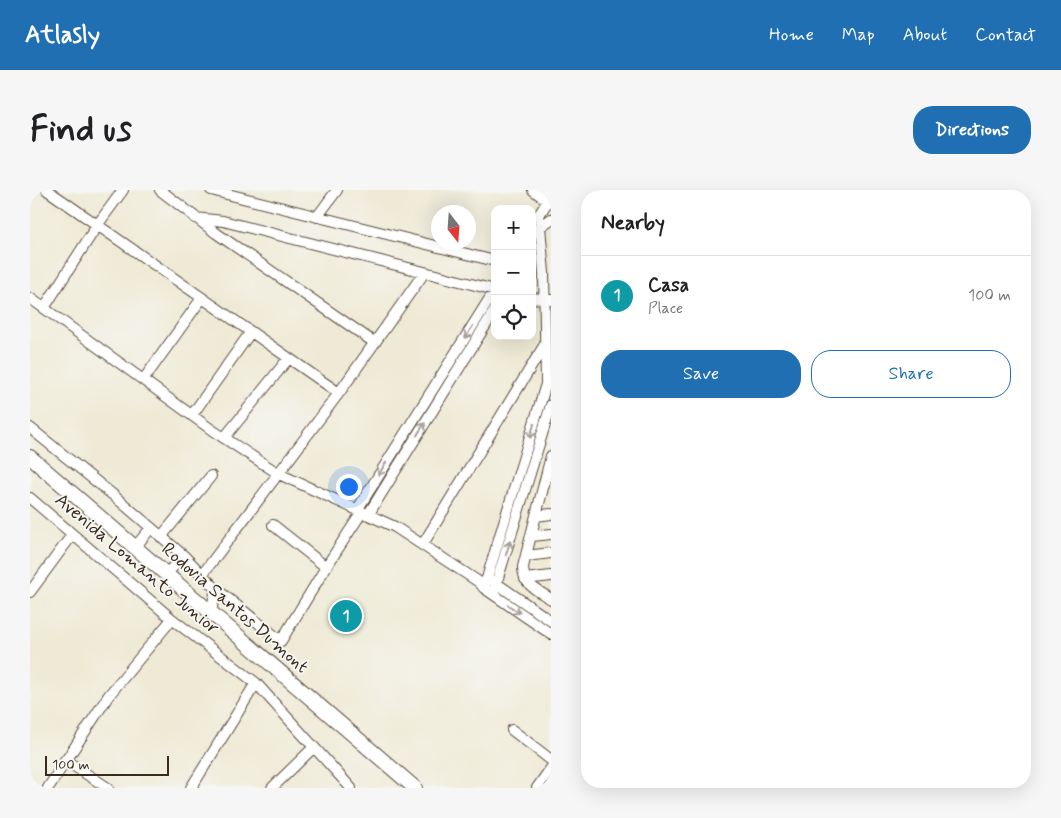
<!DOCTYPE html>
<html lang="en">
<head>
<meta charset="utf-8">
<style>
	body { margin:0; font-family:Mynerve,sans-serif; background:#f6f6f6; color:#202124 }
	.controls { position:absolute; right:15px; top:15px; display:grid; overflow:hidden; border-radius:10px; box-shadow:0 5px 20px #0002 }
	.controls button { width:45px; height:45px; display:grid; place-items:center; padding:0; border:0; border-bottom:1px solid #e0e0e0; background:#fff; color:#202124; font:25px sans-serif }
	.compass { position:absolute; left:401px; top:15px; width:45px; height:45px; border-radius:50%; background:#fff; box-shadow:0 5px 20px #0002; rotate:163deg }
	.scale { position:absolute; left:15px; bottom:12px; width:124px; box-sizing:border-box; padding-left:5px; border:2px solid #3b2a1e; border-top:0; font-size:14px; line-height:18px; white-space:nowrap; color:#3b2a1e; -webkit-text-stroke:4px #f6f6f2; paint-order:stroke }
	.you { position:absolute; left:318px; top:296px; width:18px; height:18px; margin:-12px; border:4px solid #fff; border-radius:50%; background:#1a73e8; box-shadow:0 0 0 8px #1a73e833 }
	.badge { display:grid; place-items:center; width:32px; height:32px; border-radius:50%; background:#1f6fb2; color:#fff; font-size:16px; font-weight:700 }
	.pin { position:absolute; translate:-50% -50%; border:2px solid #fff; box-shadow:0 1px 5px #0006 }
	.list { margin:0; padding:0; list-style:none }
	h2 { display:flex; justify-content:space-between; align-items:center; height:65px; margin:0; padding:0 20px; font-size:21px }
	h2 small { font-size:16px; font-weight:400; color:#757577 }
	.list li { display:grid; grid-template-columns:32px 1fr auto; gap:15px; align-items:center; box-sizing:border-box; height:80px; padding:0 20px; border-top:1px solid #e0e0e0 }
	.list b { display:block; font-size:19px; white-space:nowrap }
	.list p { margin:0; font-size:16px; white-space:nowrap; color:#757577 }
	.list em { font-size:16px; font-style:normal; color:#757577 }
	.actions { display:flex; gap:10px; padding:15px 20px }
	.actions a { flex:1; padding:11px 0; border:1px solid #1f6fb2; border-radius:20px; text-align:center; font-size:18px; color:#1f6fb2 }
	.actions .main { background:#1f6fb2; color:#fff }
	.icon { flex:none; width:28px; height:28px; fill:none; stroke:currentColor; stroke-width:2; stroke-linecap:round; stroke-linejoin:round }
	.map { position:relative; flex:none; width:521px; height:598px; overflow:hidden; border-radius:20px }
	header { display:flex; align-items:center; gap:30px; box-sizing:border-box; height:70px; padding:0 25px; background:#1f6fb2; color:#fff }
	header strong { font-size:24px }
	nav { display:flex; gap:28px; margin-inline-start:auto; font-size:18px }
	.intro { display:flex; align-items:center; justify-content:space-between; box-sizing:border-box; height:120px; padding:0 30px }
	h1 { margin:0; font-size:35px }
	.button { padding:12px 22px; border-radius:20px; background:#1f6fb2; color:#fff; font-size:18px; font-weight:700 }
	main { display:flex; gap:30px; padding:0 30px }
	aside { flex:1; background:#fff; border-radius:20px; box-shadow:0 5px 20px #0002 }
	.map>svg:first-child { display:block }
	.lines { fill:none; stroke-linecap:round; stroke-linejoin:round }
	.minor-casing { stroke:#564739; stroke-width:12 }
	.highway-casing { stroke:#564739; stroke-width:16 }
	.minor { stroke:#fff; stroke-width:10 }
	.highway { stroke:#fff; stroke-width:14 }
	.oneway { stroke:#a79f9a }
	.labels { text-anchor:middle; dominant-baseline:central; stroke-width:4; stroke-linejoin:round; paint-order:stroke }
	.street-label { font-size:19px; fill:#3b2a1e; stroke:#f6f6f2 }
</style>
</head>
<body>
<header>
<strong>Atlasly</strong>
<nav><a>Home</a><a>Map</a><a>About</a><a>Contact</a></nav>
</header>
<div class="intro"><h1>Find us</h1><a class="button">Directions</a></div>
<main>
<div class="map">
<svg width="521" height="598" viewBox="0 0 521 598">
	<rect width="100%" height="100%" fill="#f6f6f2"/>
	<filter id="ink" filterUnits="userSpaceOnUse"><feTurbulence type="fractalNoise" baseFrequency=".02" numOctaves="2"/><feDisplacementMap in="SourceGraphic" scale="10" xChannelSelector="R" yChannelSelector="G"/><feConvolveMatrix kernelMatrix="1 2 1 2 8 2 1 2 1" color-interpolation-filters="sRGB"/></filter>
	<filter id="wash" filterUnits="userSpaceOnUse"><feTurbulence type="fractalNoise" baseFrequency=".0096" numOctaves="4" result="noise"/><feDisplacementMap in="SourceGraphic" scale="20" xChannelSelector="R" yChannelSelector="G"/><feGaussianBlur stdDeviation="1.12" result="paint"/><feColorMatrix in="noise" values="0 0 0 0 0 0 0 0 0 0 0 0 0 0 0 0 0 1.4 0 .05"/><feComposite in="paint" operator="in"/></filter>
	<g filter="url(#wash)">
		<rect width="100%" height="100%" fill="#efead5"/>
	</g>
	<g filter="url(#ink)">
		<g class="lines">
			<defs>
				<path id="minor" d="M17 0 309 203
					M130 0 186 43 345 153
					M181 0 465 71
					M503 0 518 11
					M287 27 307 0
					M165 28 193 31 465 100
					M502 43 521 29
					M0 108 182 240 249 284 365 337 449 392 454 398 521 444
					M502 108 521 110
					M14 118 68 34 93 0
					M114 189 172 108
					M162 225 220 143
					M0 238 83 305 154 366 186 399 251 451 296 377 332 322
					M195 247 258 169
					M521 266 493 377C493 395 507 400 521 409
					M0 308 142 429 226 493 321 598
					M327 320 465 100
					M338 325 465 120
					M506 326 521 324
					M243 335 296 377
					M502 346 521 344
					M131 347 181 286
					M393 354 515 154
					M105 357 121 338
					M496 366 521 363
					M136 384 154 366
					M172 385 309 203 394 83
					M495 389 521 386
					M463 391 521 431
					M454 398 516 194 514 83 509 25 521 6
					M0 402 42 345
					M463 404 521 215
					M181 422 186 399
					M482 540 521 570
					M35 570 78 598
					M18 598 79 505 142 429
					M161 598 226 493
					M242 598 283 558
					M507 598 521 578"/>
				<path id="highway" d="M0 267 385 598"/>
			</defs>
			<use href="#minor" class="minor-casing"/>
			<use href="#highway" class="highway-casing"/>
			<use href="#minor" class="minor"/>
			<use href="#highway" class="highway"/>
		</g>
		<defs><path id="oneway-shaft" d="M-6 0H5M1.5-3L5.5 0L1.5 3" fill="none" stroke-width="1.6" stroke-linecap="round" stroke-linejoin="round" transform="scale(1.25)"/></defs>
		<g class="oneway">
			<use href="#oneway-shaft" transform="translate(439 142) rotate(122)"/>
			<use href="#oneway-shaft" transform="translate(391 239) rotate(-58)"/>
			<use href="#oneway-shaft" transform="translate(502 241) rotate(107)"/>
			<use href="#oneway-shaft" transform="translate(352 279) rotate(122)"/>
			<use href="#oneway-shaft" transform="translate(478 358) rotate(-73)"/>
			<use href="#oneway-shaft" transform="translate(484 419) rotate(35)"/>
		</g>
	</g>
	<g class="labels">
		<g class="street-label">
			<text transform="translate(107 374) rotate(40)">Avenida Lomanto Junior</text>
			<text transform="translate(205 418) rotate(41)">Rodovia Santos Dumont</text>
		</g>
	</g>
</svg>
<div class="controls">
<button>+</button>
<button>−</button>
<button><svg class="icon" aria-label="locate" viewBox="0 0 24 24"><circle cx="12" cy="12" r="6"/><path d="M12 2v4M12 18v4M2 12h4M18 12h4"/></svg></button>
</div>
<svg class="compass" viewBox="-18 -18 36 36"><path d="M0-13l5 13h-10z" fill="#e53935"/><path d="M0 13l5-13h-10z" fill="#757577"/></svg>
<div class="scale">100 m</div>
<div class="you"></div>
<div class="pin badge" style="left:316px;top:426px;background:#0f9aa8">1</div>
</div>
<aside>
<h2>Nearby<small></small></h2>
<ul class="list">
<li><span class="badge" style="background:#0f9aa8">1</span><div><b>Casa</b><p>Place</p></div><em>100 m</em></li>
</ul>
<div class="actions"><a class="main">Save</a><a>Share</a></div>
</aside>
</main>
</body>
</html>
